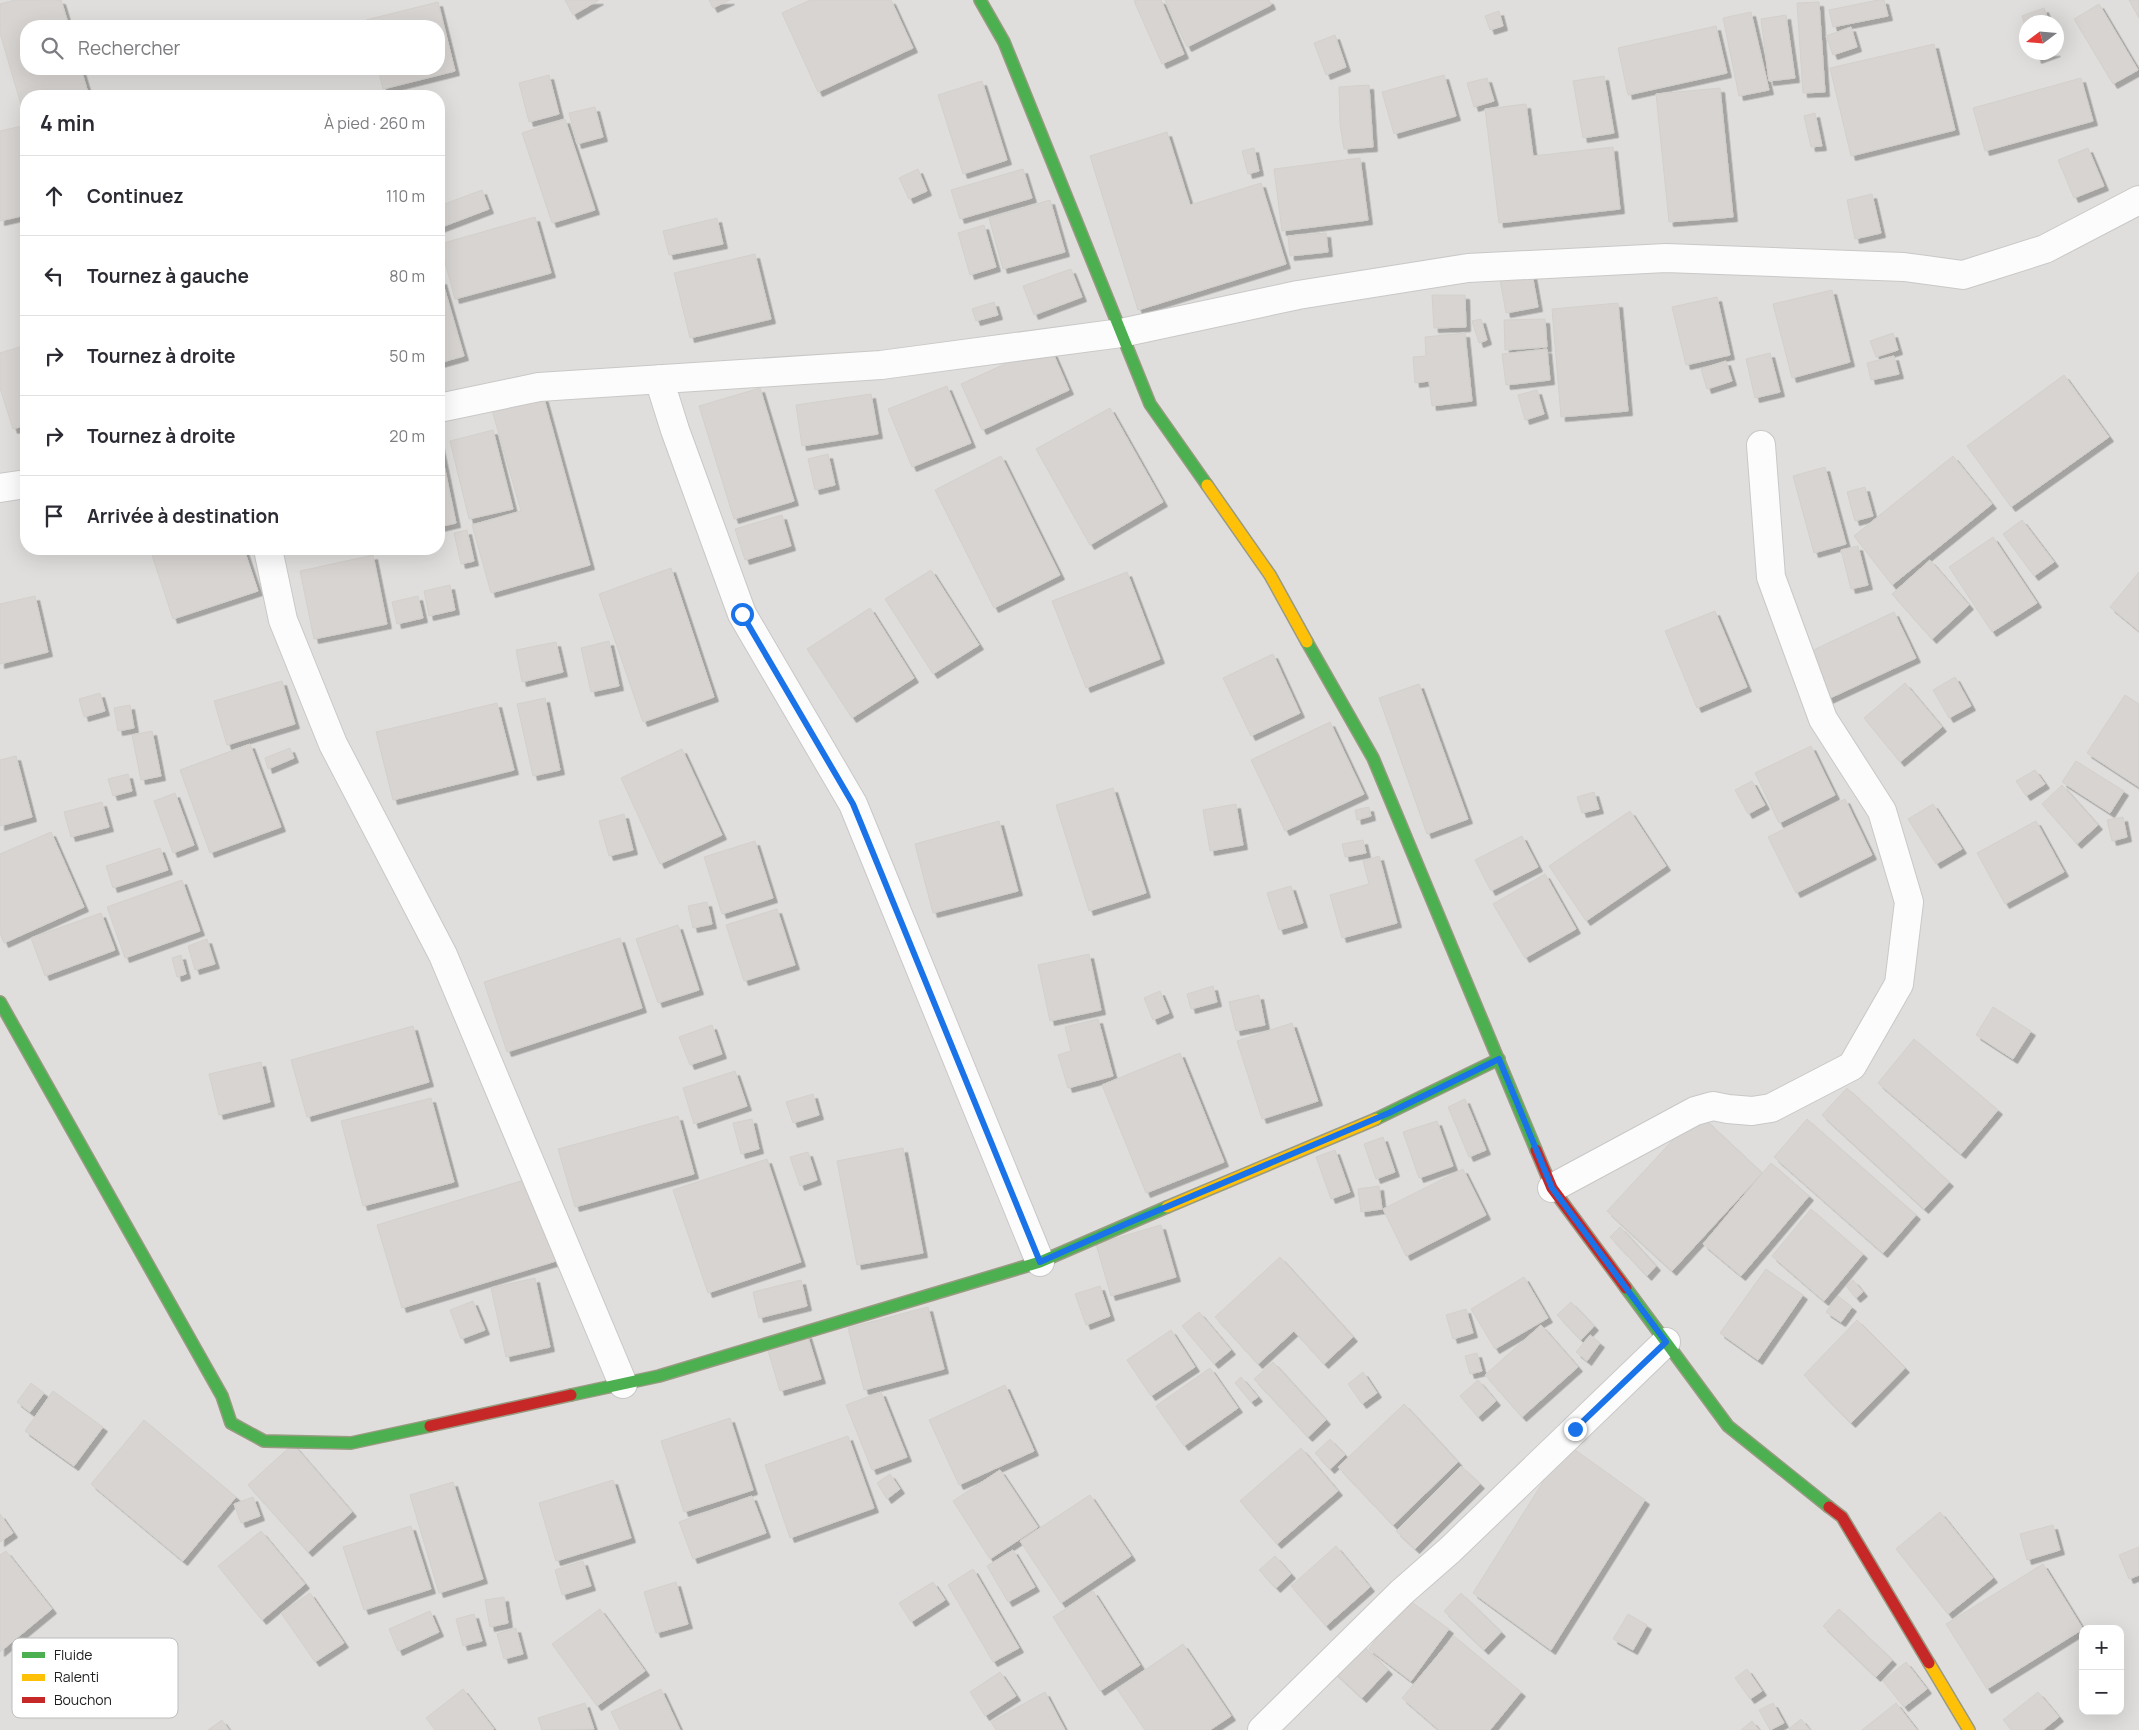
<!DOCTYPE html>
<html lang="fr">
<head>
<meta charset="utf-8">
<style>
	body { margin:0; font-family:Manrope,sans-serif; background:#f2f2f3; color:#2b2b33 }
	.controls { position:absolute; right:15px; bottom:15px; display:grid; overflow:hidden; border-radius:10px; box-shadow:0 5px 20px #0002 }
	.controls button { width:45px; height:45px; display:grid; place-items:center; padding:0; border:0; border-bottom:1px solid #e1e1e2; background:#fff; color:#2b2b33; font:25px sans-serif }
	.compass { position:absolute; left:2019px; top:15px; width:45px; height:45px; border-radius:50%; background:#fff; box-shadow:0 5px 20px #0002; rotate:254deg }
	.stop { position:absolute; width:15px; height:15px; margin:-11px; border:4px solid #1a73e8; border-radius:50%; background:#fff }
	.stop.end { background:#1a73e8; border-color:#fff; box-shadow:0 1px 5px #0008 }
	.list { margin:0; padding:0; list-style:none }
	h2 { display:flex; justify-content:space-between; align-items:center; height:65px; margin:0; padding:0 20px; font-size:21px }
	h2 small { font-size:16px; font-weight:400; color:#7c7c81 }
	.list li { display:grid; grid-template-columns:32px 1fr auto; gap:15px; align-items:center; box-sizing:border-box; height:80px; padding:0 20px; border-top:1px solid #e1e1e2 }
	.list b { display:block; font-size:19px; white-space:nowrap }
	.list em { font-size:16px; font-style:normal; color:#7c7c81 }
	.icon { flex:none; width:28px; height:28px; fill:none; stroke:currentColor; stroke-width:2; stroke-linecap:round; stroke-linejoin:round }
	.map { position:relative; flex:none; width:2139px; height:1730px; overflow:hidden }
	.search { position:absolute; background:#fff; box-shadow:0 5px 20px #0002; left:20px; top:20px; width:425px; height:55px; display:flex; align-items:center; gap:12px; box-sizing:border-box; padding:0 18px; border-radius:20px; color:#7c7c81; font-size:19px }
	.panel { position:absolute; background:#fff; box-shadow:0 5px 20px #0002; left:20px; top:90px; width:425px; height:465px; border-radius:20px }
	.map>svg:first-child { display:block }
	.residential { fill:#dfdedc; fill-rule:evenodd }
	.building { fill:#d7d4d2; stroke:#d3d0cc; filter:url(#shadow) }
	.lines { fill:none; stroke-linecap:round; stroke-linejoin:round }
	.street-casing { stroke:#c9c8c7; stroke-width:30 }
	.fast-casing { stroke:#999a82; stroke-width:14 }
	.slow-casing { stroke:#999a82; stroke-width:14 }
	.jam-casing { stroke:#999a82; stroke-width:14 }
	.street { stroke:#fdfcfc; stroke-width:28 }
	.fast { stroke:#4caf50; stroke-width:11 }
	.slow { stroke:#ffc107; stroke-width:11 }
	.jam { stroke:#c62828; stroke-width:11 }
	.route { stroke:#1a73e8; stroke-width:6 }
	.key { fill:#fff; stroke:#bdbdbd; stroke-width:1 }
	.key-label { font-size:14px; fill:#222 }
</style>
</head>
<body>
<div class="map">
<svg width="2139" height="1730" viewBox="0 0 2139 1730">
	<defs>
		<filter id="shadow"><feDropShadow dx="4.5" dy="4.5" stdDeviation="0" flood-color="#0004"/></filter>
	</defs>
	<rect width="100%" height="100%" fill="#f0eeeb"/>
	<path class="residential" d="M0 0H2139V1730H0ZM2026 22H2056V52H2026ZM26 26H439V69H26ZM26 96H439V549H26ZM2083 1629H2120V1711H2083Z"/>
	<path class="building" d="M15 0H61L69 26H26V69H81L89 96H26V114L24 115 0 33V4Z
		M565 0H599L573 15Z
		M709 0H730L713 8Z
		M810 0H891L913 48 818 92 782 13Z
		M1138 0H1161L1184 54 1162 64 1134 1Z
		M1165 0H1269L1271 5 1187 47Z
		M1878 0H1884L1888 16 1833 27 1829 10Z
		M2129 0H2139V18Z
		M438 2 455 71 383 89 378 69H439V26H368L366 20Z
		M1819 2 1825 92 1803 93 1797 3Z
		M2099 4 2138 70 2113 84 2074 19Z
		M2044 8 2049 22H2026V29L2022 16Z
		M1499 11 1503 26 1490 30 1485 16Z
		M1751 12 1769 90 1739 96 1723 18Z
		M1786 15 1795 78 1769 81 1761 19Z
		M1716 26 1727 73 1628 95 1618 48Z
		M1851 27 1857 47 1833 55 1826 36Z
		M1335 35 1346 67 1326 75 1314 43Z
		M1934 44 1955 130 1851 156 1830 68Z
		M2035 52H2056L2037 59Z
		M549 75 559 114 529 122 519 83Z
		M1444 75 1456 116 1394 134 1382 92Z
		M1604 76 1614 133 1583 138 1573 81Z
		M1487 78 1494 101 1474 107 1467 83Z
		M2081 78 2093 121 1985 151 1973 108Z
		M982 81 1007 160 963 174 938 95Z
		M1369 85 1373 147 1344 149 1340 124 1339 87Z
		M1720 88 1733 217 1669 222 1656 94Z
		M1526 104 1533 156 1613 147 1620 209 1499 223 1485 109Z
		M595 107 603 137 577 144 569 113Z
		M1815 113 1822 146 1811 147 1804 116Z
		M565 119 595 210 552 223 522 133Z
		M26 125V215L0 221V131Z
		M1167 132 1190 205 1261 183 1286 264 1138 310 1090 156Z
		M1254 148 1259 171 1248 174 1242 151Z
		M2088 148 2104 186 2074 198 2058 160Z
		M1360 158 1368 220 1282 231 1274 169Z
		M918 169 927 191 909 199 899 178Z
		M1023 169 1032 198 960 219 951 190Z
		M482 190 489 209 439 228V206Z
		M1872 194 1881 233 1855 239 1847 200Z
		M1050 200 1065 252 1003 269 989 218Z
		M535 217 551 273 455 299 440 244Z
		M717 218 723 244 669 255 663 231Z
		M984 225 996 267 970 275 958 233Z
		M1326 233 1328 252 1290 256 1288 236Z
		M755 254 771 319 690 338 674 273Z
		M1531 268 1538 307 1506 313 1499 274Z
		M1071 269 1082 297 1034 315 1023 286Z
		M442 280 464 356 439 363V281Z
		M1832 290 1850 362 1792 378 1773 304Z
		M1432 295H1465L1466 327 1434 328Z
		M1717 297 1730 355 1686 365 1672 307Z
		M994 302 998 315 976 321 972 309Z
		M1618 303 1628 411 1561 417 1552 309Z
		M1481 319 1487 340 1479 343 1472 321Z
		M1545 319 1547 347 1505 350 1504 320Z
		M1465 333 1472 401 1432 406 1429 381 1415 383 1413 357 1426 356 1425 337Z
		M1893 333 1898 350 1876 357 1870 341Z
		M1049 344 1069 390 982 430 961 384Z
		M26 345V425L13 429 0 388V353Z
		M1547 349 1550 380 1506 385 1502 354Z
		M1770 353 1780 392 1755 398 1746 359Z
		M1894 356 1899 374 1871 380 1867 363Z
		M1726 361 1732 381 1707 389 1701 369Z
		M2064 375 2109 437 2011 507 1967 446Z
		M947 386 971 443 912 467 888 409Z
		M760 388 794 501 734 519 699 406Z
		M1537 390 1544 414 1525 420 1518 395Z
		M871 394 878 434 802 446 796 405Z
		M543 395 590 565 491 593 472 525 521 511 492 410Z
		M1110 408 1163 502 1090 545 1036 449Z
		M493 430 513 509 469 519 450 441Z
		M439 441 456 523 439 527Z
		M828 454 835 485 815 490 808 459Z
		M1001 456 1060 575 994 608 935 490Z
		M1953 456 1992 504 1892 585 1854 536Z
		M1825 467 1846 544 1814 553 1793 476Z
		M1865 487 1873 516 1855 521 1847 492Z
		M782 515 791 546 745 560 735 529Z
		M2022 520 2054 562 2034 576 2003 534Z
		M467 530 474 561 461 564 454 533Z
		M1993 537 2037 603 1992 632 1949 567Z
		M1858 546 1868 585 1851 589 1841 550Z
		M150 549H244L258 591 173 619Z
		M373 555 387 624 314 639 300 571Z
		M1930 560 1969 605 1932 639 1892 594Z
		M671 568 714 697 643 722 599 594Z
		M931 570 979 645 933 674 885 599Z
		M1127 572 1160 659 1086 688 1052 601Z
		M2139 572V631L2110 607Z
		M450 585 455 610 429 616 424 591Z
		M35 596 48 652 0 664V604Z
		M418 596 423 618 397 624 392 602Z
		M870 608 914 678 852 718 807 649Z
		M1715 611 1747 687 1697 708 1665 631Z
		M1894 612 1916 658 1828 699 1807 653Z
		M609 641 619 686 591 692 581 648Z
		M556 642 563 672 522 682 516 650Z
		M1273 654 1300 713 1251 736 1223 678Z
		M1955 677 1971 706 1949 718 1933 690Z
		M282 681 295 724 227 745 214 701Z
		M1905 683 1942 727 1900 762 1864 718Z
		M1419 684 1468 819 1427 834 1379 698Z
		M100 693 105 711 84 717 79 699Z
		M2125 695 2139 704V787L2087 753Z
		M545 698 560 770 533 776 517 704Z
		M497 703 514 770 393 800 376 732Z
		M130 705 134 728 118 731 114 708Z
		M1330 722 1364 794 1285 831 1251 760Z
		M152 731 161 776 141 780 132 735Z
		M250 744 281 827 210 853 180 770Z
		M1811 746 1835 795 1779 823 1755 773Z
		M290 748 294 758 268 769 265 758Z
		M682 749 722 835 660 864 621 778Z
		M16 756 32 817 0 826V760Z
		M2076 761 2124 791 2110 813 2062 782Z
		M2035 770 2045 784 2026 796 2016 781Z
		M128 774 132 791 113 796 108 779Z
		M1752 781 1765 805 1748 814 1735 790Z
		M2062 785 2098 825 2077 844 2042 804Z
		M1113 788 1146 893 1089 911 1056 805Z
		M1594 792 1599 809 1582 813 1577 797Z
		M175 793 194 845 173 853 154 801Z
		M1845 799 1872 855 1796 893 1768 837Z
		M102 802 109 827 71 837 64 812Z
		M1236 804 1243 845 1210 851 1203 810Z
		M1933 804 1962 849 1936 864 1908 819Z
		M1369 807 1371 816 1357 820 1355 810Z
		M1630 811 1666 866 1586 921 1549 866Z
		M624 814 633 850 609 856 599 821Z
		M2123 817 2127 837 2112 841 2107 820Z
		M999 821 1018 891 933 913 915 844Z
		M2036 821 2064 872 2005 904 1977 853Z
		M51 832 84 907 4 943 0 933V854Z
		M1522 836 1538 867 1491 891 1475 860Z
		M1363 840 1366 853 1345 857 1342 844Z
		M755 841 773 898 722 914 704 857Z
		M160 848 168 870 113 888 106 866Z
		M1379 856 1397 923 1342 938 1330 895 1369 884 1363 861Z
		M1545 874 1576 929 1525 958 1493 904Z
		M182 880 200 931 125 958 107 907Z
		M1291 886 1303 923 1279 930 1267 893Z
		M707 902 712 924 693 928 688 906Z
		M777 909 795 965 744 981 726 925Z
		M101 913 115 950 45 976 31 938Z
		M678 925 699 990 658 1003 636 939Z
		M620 938 642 1008 507 1052 484 982Z
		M207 939 215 964 195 970 188 946Z
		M1089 954 1101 1010 1050 1021 1038 965Z
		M181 955 186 974 177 977 172 958Z
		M1213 986 1217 1002 1191 1009 1187 994Z
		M1160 991 1169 1013 1153 1020 1144 998Z
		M1259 995 1265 1025 1236 1031 1229 1002Z
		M1993 1007 2031 1031 2013 1059 1976 1035Z
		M1098 1019 1113 1076 1068 1088 1058 1055 1071 1051 1065 1027Z
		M1292 1023 1318 1101 1262 1119 1237 1041Z
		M712 1025 722 1054 690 1065 679 1037Z
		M413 1026 429 1082 307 1117 291 1060Z
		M1914 1039 1998 1110 1961 1154 1878 1083Z
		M1180 1053 1224 1162 1146 1193 1102 1085Z
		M261 1062 270 1102 219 1115 209 1074Z
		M735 1071 747 1106 694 1124 683 1088Z
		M1847 1088 1949 1182 1924 1209 1822 1115Z
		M813 1094 819 1115 793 1123 786 1102Z
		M431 1098 454 1182 363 1206 341 1121Z
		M1465 1099 1486 1150 1469 1157 1448 1107Z
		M1698 1113 1762 1173 1672 1271 1607 1211Z
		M678 1116 694 1174 575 1207 558 1149Z
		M752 1119 759 1149 741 1154 733 1123Z
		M1807 1119 1916 1215 1883 1253 1774 1157Z
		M1437 1121 1453 1166 1419 1178 1403 1132Z
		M1383 1137 1395 1172 1376 1179 1364 1144Z
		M903 1148 923 1253 857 1265 837 1161Z
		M1335 1150 1350 1192 1331 1199 1316 1157Z
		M808 1152 817 1180 800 1186 790 1157Z
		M767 1159 801 1262 708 1293 673 1190Z
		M1771 1163 1809 1196 1741 1276 1703 1244Z
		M1463 1169 1486 1215 1406 1256 1383 1209Z
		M531 1178 556 1261 402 1308 377 1225Z
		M1379 1186 1382 1209 1361 1212 1358 1189Z
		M1811 1209 1863 1254 1824 1301 1772 1256Z
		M1161 1225 1176 1277 1111 1296 1096 1244Z
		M1620 1227 1656 1266 1647 1276 1610 1237Z
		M1280 1257 1353 1337 1324 1364 1294 1331 1258 1364 1215 1317Z
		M1766 1269 1803 1295 1758 1360 1720 1333Z
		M1524 1277 1548 1318 1495 1349 1471 1309Z
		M535 1278 550 1347 506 1357 491 1288Z
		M801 1280 807 1306 759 1318 753 1292Z
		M1853 1280 1863 1292 1856 1298 1846 1286Z
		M1100 1286 1110 1316 1086 1325 1075 1294Z
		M1838 1296 1852 1307 1841 1322 1826 1312Z
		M473 1301 485 1330 461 1339 450 1310Z
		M1571 1302 1594 1326 1581 1340 1557 1315Z
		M928 1307 944 1369 864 1390 848 1328Z
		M1466 1309 1473 1333 1453 1339 1446 1315Z
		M1199 1312 1231 1350 1214 1364 1182 1326Z
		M1857 1320 1905 1368 1851 1423 1804 1375Z
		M1541 1325 1578 1367 1522 1417 1485 1375Z
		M1171 1330 1195 1367 1151 1396 1127 1360Z
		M807 1334 821 1379 780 1391 767 1347Z
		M1590 1335 1600 1343 1587 1361 1576 1352Z
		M1477 1353 1482 1371 1470 1374 1465 1356Z
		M1273 1362 1326 1420 1308 1437 1254 1379Z
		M1210 1368 1238 1408 1184 1446 1156 1406Z
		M1363 1372 1377 1393 1362 1404 1348 1384Z
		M1241 1377 1258 1397 1251 1402 1235 1383Z
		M1478 1380 1496 1401 1478 1417 1460 1396Z
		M31 1383 44 1393 30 1412 17 1402Z
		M1005 1385 1034 1451 959 1485 929 1420Z
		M53 1391 103 1427 74 1466 25 1431Z
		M881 1392 907 1457 872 1470 846 1405Z
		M1404 1404 1458 1462 1393 1525 1338 1467Z
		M730 1418 753 1490 684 1512 661 1441Z
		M144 1420 236 1497 183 1561 91 1484Z
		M848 1436 874 1508 790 1538 765 1465Z
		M1330 1439 1345 1455 1330 1469 1315 1453Z
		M293 1444 352 1512 308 1552 248 1485Z
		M1567 1444 1645 1500 1551 1650 1473 1593Z
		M1301 1448 1338 1491 1277 1544 1240 1501Z
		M1461 1466 1480 1484 1415 1549 1396 1531Z
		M1000 1470 1038 1527 990 1559 953 1501Z
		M890 1474 900 1489 887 1499 877 1483Z
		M613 1480 631 1538 556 1561 539 1503Z
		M453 1482 483 1579 439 1593 410 1495Z
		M1090 1495 1131 1556 1061 1603 1020 1541Z
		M752 1496 766 1533 693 1559 679 1522Z
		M253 1497 260 1516 241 1523 234 1504Z
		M1940 1512 1993 1578 1948 1614 1896 1549Z
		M0 1514 13 1533 0 1542Z
		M2053 1525 2060 1550 2027 1560 2020 1534Z
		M411 1526 431 1589 364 1610 343 1547Z
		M261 1531 305 1584 262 1620 218 1566Z
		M1336 1546 1370 1587 1326 1626 1291 1586Z
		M2139 1547V1575L2129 1579 2119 1555Z
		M1013 1550 1035 1587 1008 1602 987 1566Z
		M6 1551 52 1609 0 1652V1555Z
		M1275 1556 1291 1574 1276 1588 1259 1570Z
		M583 1561 591 1586 562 1595 555 1570Z
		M2043 1564 2083 1629 1987 1689 1946 1624Z
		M973 1569 1019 1648 993 1662 948 1585Z
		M676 1582 688 1624 656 1633 644 1592Z
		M933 1582 945 1600 911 1622 899 1603Z
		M1093 1591 1140 1665 1100 1691 1053 1617Z
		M310 1593 344 1643 315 1662 281 1613Z
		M1461 1593 1501 1632 1484 1650 1444 1611Z
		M504 1597 508 1623 490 1627 485 1600Z
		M1406 1598 1449 1629 1411 1681 1369 1649Z
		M600 1609 645 1671 597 1706 552 1644Z
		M1839 1609 1892 1660 1876 1677 1823 1626Z
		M430 1611 439 1632 398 1651 389 1629Z
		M474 1614 482 1641 463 1646 456 1619Z
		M1628 1614 1647 1625 1633 1650 1613 1639Z
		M516 1628 523 1654 504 1659 497 1634Z
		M1454 1636 1521 1692 1490 1730H1439L1402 1698Z
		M1358 1641 1388 1670 1362 1698 1331 1669Z
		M1183 1644 1231 1716 1210 1730H1145L1117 1689Z
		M1906 1662 1927 1689 1904 1707 1883 1681Z
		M1747 1669 1762 1691 1750 1699 1735 1678Z
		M1000 1672 1016 1696 985 1716 970 1692Z
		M463 1689 494 1729 493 1730H435L426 1718Z
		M661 1689 680 1730H620L611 1712Z
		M1045 1692 1065 1730H996L991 1722Z
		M2038 1692 2059 1717 2043 1730H2012L2003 1720Z
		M585 1703 594 1729 542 1730 538 1718Z
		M1773 1703 1784 1723 1770 1730 1759 1710Z
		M1896 1703 1917 1730H1862Z
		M1801 1719 1810 1730H1790L1789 1729Z
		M222 1720 229 1730H208Z
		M1752 1721 1759 1730H1741Z"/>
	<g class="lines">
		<defs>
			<path id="street" d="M659 379 675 430 742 614 853 804 1040 1262
				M439 408 539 387 881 365 1121 333 1298 295 1468 268 1666 258 1904 267 1963 275 2045 249 2139 200
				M0 488 26 484
				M268 549 283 620 333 744 443 955 623 1384
				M1552 1188 1695 1111 1713 1106 1728 1109 1752 1111 1771 1108 1852 1066 1899 984 1909 902 1882 811 1823 719 1771 577 1761 445
				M1262 1730 1402 1592 1450 1550 1666 1342"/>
			<path id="fast" d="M980 0 1004 42 1150 404 1207 485
				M1307 642 1373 758 1536 1150
				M0 1002 222 1396 231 1423 264 1441 351 1443 430 1426
				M1376 1119 1499 1059
				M1626 1288 1728 1426 1829 1507
				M571 1395 659 1376 1040 1262 1167 1207"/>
			<path id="slow" d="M1207 485 1270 575 1307 642
				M1167 1207 1376 1119
				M1929 1663 1969 1730"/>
			<path id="jam" d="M1536 1150 1552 1188 1626 1288
				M430 1426 571 1395
				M1829 1507 1842 1517 1929 1663"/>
		</defs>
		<use href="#street" class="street-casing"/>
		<use href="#fast" class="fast-casing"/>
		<use href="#slow" class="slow-casing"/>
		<use href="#jam" class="jam-casing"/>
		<use href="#street" class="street"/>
		<use href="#fast" class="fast"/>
		<use href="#slow" class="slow"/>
		<use href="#jam" class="jam"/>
	</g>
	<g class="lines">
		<path class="route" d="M742 614 853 804 1040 1262 1126 1224 1389 1113 1499 1059 1552 1188 1666 1342 1575 1429"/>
	</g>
	<rect x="12" y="1638" width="166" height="80" rx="8" class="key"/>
	<rect x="22" y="1652" width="23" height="6" fill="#4caf50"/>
	<rect x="22" y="1674" width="23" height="7" fill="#ffc107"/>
	<rect x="22" y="1697" width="23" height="6" fill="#c62828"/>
	<g class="key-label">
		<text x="54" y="1660">Fluide</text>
		<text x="54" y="1682">Ralenti</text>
		<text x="54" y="1705">Bouchon</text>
	</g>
</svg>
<div class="controls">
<button>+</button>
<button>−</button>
</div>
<svg class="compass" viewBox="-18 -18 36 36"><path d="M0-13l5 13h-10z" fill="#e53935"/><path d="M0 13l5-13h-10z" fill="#7c7c81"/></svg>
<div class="stop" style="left:742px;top:614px"></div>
<div class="stop end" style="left:1575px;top:1429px"></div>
<div class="search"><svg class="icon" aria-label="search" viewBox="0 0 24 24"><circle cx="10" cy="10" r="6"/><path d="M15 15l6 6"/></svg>Rechercher</div>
<section class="panel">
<h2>4 min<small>À pied · 260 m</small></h2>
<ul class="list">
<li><svg class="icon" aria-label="ahead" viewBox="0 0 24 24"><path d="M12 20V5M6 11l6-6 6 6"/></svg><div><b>Continuez</b></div><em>110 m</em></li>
<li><svg class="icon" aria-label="left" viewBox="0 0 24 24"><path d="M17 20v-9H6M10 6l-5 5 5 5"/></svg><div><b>Tournez à gauche</b></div><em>80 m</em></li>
<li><svg class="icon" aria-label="right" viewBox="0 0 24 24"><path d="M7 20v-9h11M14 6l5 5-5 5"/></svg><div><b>Tournez à droite</b></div><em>50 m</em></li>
<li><svg class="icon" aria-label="right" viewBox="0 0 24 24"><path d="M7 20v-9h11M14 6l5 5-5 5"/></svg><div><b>Tournez à droite</b></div><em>20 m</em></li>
<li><svg class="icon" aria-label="arrive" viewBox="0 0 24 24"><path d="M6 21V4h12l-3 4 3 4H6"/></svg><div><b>Arrivée à destination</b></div></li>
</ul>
</section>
</div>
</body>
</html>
